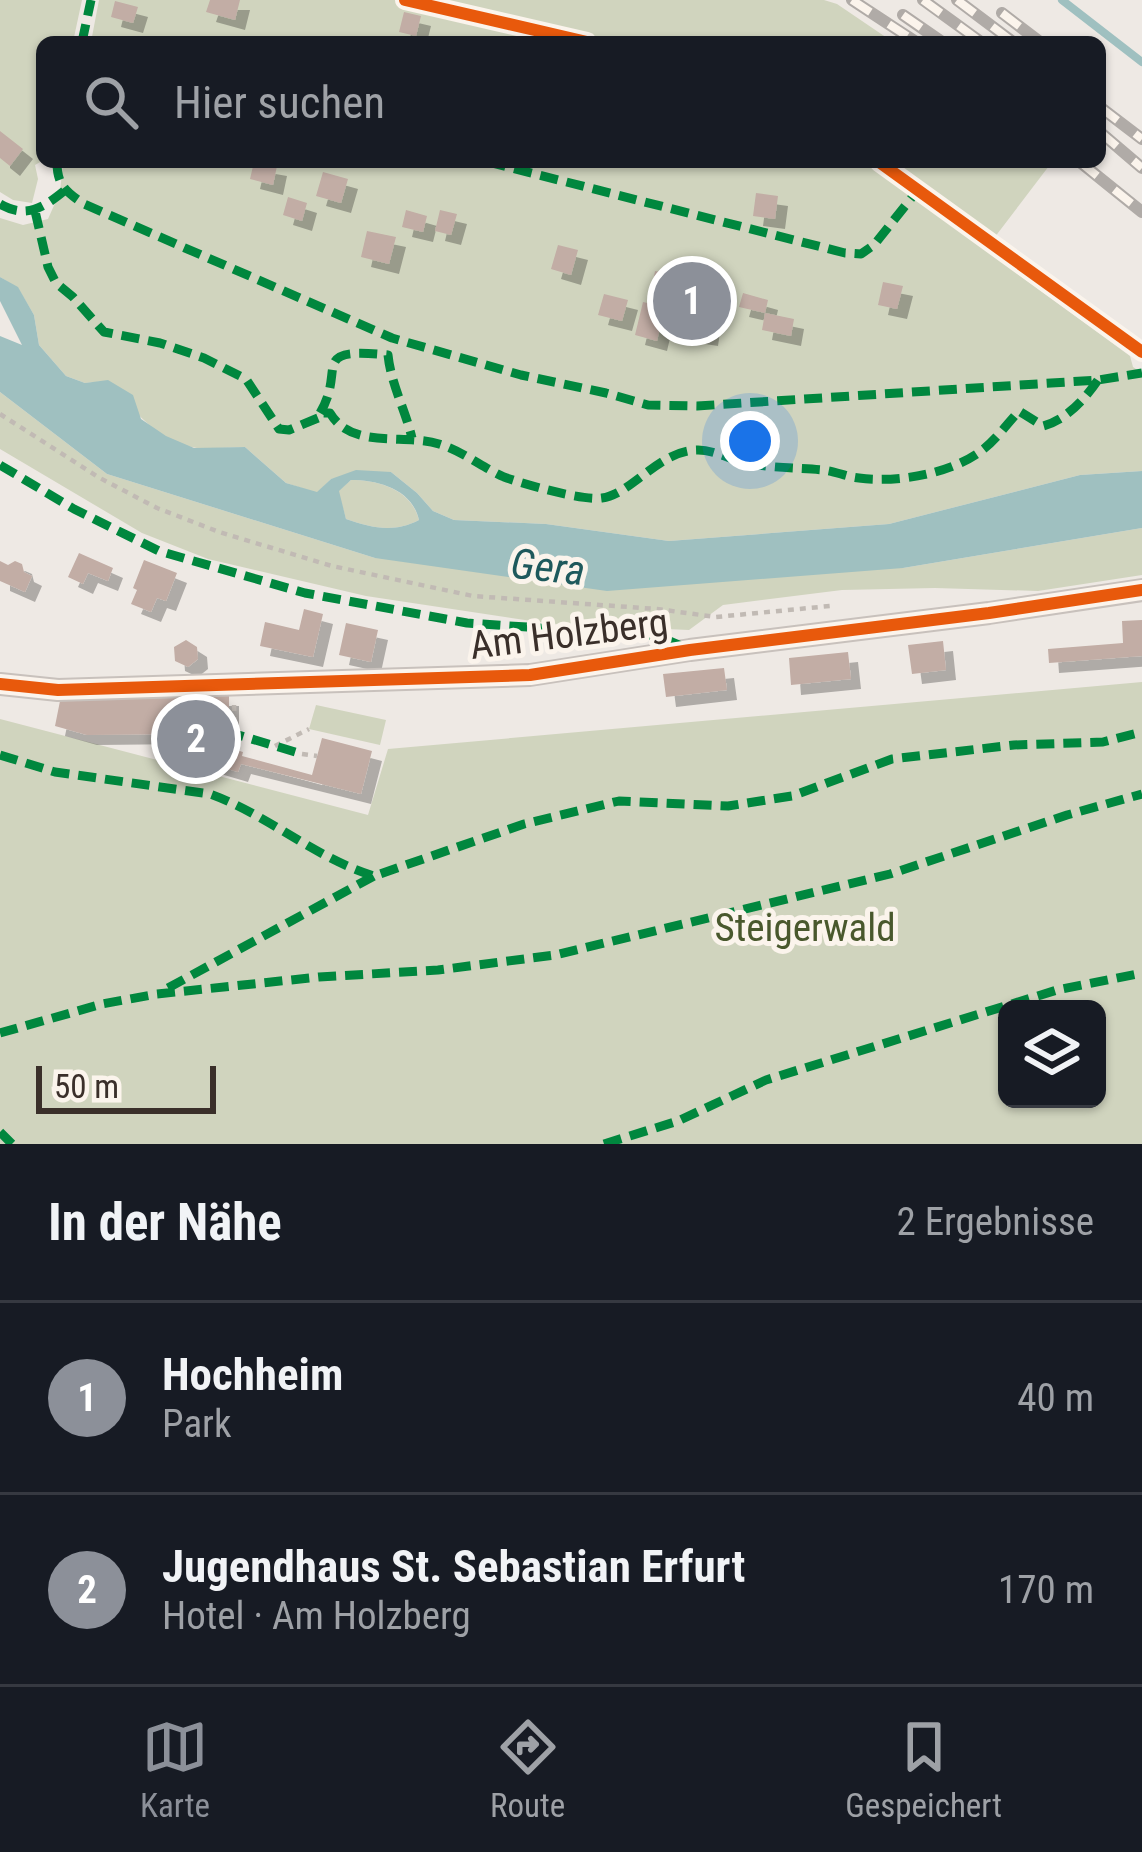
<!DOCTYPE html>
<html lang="de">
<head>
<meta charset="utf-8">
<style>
	body { margin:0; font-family:"Roboto Condensed",sans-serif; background:#20242c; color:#f1f3f6 }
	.controls { position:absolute; right:36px; bottom:36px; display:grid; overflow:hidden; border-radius:18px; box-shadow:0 3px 9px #0004 }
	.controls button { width:108px; height:108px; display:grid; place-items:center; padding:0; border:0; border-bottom:3px solid #363941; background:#171b24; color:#f1f3f6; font:60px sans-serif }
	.scale { position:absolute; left:36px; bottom:30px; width:180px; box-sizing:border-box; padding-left:12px; border:6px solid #3a2f2a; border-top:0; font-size:33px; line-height:42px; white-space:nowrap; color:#3a2f2a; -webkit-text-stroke:9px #fbf4ec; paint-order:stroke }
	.you { position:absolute; left:750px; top:441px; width:42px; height:42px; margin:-30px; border:9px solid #fff; border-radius:50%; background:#1a73e8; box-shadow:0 0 0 18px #1a73e833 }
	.badge { display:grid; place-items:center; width:78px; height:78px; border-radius:50%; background:#8c9099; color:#fff; font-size:39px; font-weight:700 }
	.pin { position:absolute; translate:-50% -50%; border:6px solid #fff; box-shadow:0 3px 12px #0006 }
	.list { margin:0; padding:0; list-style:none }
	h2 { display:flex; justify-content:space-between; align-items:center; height:156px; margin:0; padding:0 48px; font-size:51px }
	h2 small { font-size:39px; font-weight:400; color:#9ea1a6 }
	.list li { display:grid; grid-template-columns:78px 1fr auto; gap:36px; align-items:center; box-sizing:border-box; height:192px; padding:0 48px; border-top:3px solid #363941 }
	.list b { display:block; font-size:45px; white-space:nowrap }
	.list p { margin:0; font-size:39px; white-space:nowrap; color:#9ea1a6 }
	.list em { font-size:39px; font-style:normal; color:#9ea1a6 }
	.icon { flex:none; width:66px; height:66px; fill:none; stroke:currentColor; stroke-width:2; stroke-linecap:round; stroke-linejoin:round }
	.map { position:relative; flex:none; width:1142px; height:1144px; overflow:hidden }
	.search { position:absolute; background:#171b24; box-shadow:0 3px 9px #0004; left:36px; right:36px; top:36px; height:132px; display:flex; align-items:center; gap:30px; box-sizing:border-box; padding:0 42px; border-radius:18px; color:#9ea1a6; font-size:45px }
	.sheet { height:540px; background:#171b24 }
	nav { display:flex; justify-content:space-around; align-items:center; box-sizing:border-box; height:168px; border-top:3px solid #363941; background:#171b24; font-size:33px; color:#9ea1a6 }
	nav a { display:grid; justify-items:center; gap:6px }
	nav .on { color:#8c9099 }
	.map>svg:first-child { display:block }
	.green { fill:#d0d4be; fill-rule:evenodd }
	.water { fill:#9fc0c0; fill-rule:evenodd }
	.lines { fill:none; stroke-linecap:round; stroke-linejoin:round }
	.stream { stroke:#9fc0c0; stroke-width:8 }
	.building { fill:#c2ada5; filter:url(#shadow) }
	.path { stroke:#c1bab4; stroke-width:4.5; stroke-dasharray:6 6; stroke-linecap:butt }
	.lane { stroke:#c8c1bc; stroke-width:12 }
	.street { stroke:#c8c1bc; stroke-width:24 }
	.rail-casing { stroke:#b0aba7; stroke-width:12 }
	.rail { stroke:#fbf4ec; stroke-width:8; stroke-dasharray:22; stroke-linecap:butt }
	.quiet { stroke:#00873e; stroke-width:9; stroke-dasharray:18 9; stroke-linecap:butt }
	.cycleway-casing { stroke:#fbf4ec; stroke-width:20 }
	.cycleway { stroke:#e8590c; stroke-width:12 }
	.labels { text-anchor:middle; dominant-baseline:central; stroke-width:10; stroke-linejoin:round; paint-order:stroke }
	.street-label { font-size:39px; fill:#3a2f2a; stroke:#fbf4ec }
	.park-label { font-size:39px; fill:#49582d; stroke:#fbf4ec }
	.water-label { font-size:42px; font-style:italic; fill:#1e595c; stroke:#fbf4ec }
</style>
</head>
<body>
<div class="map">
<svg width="1142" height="1144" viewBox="0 0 1142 1144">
	<defs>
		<filter id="shadow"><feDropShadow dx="10" dy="10" stdDeviation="0" flood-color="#0004"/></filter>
	</defs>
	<rect width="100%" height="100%" fill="#eee9e4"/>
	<path class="green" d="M0 0H82L73 42H42V161L35 165 38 179 32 203 13 200 0 192Z
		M99 0H824L837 4 893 42H91Z
		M63 162H1052L985 250 1130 356 1133 367 1142 373V471L1080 475 889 524 669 541 546 524 454 520 433 511 417 493 391 472 331 479 317 493 286 483 245 447C229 447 212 449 197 448 159 444 131 407 108 381L85 383 66 376 39 345 34 315 18 288 0 277V218L23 225 48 219 60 192Z
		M0 392 107 474 375 558 903 568 1142 528V575L1038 591 935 588 842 590 723 605 689 630 552 624 366 596 208 559 142 533 0 449Z
		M351 480C378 480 411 489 419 520 395 533 371 528 346 519L338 491Z
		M1142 682V1144H0V719L368 815 388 749ZM1007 1009H1097V1099H1007Z
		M316 705 386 720 380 745 309 729Z"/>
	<path class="water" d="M0 277 18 287 34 315 39 345 66 376 85 383 108 380 133 395 141 419 166 436 194 448 245 447 286 483 317 492 331 479 356 470 391 472 417 493 433 511 454 520 546 524 669 541 889 524 1080 475 1142 471V528L903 568 607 591 375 558 107 474 0 392V336L22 345 0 301ZM351 480C378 480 412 489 419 520 395 533 371 528 346 519L339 491Z"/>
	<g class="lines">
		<path class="stream" d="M1062 0 1142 62"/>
	</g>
	<path class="building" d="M210 0H240L235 20 206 12Z
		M115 1 138 7 133 23 111 17Z
		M404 12 421 16 416 36 399 32Z
		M0 131 23 149 10 166 0 158Z
		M254 162 277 166 273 185 250 179Z
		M323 172 348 179 341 203 316 196Z
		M756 193 778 196 775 219 753 216Z
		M288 197 307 203 302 221 283 215Z
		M406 210 427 216 423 232 402 227Z
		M440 210 457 214 451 235 435 231Z
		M367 231 396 237 389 264 361 257Z
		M558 245 578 250 571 275 551 269Z
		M655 271 675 275 671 297 651 293Z
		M883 282 903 286 897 309 878 305Z
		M743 293 768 300 765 313 739 307Z
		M604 294 628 300 622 321 598 315Z
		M643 302 665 307 657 341 635 335Z
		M680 310 711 315 708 336 676 331Z
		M765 313 794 319 791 336 762 330Z
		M79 553 113 568 108 581 88 573 83 584 68 577Z
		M144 560 177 573 166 601 157 598 151 612 131 604 137 590 133 588Z
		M0 561 8 565 15 561 22 564 24 572 32 576 25 592 0 581Z
		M304 609 323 614 313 657 260 646 265 622 299 630Z
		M1142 620V656L1049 663 1048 649 1123 643 1122 621Z
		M346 623 378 630 371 662 339 655Z
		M186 640 197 647 198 659 188 667 175 661 174 647Z
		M943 641 946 670 912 674 908 645Z
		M848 652 851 679 791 685 789 658Z
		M724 668 727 690 666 697 663 674Z
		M61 696H229V730H213V743L243 752 242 756 312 775 322 738 372 751 361 794 241 764 238 772 180 755V734L87 735 55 726Z"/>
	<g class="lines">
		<path class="path" d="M0 414 98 477 157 508 219 532 332 566 473 596 657 609 716 617 830 606
			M234 705 235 734
			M213 736H226
			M275 746 309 729
			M302 754 317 756"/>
		<path class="lane" d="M405 0 587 42
			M879 162 1142 352"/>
		<path class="street" d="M0 684 58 690 530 675 690 650 989 613 1142 590"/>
		<defs>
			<path id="rail" d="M852 0 916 42
				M923 0 981 42
				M957 0 1013 42
				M1002 13 1040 42
				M903 15 942 42
				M1100 107 1142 139
				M1100 132 1142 168
				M1080 162 1142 212"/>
		</defs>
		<use href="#rail" class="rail-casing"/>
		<use href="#rail" class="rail"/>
		<path class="quiet" d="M82 42 91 0
			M57 162C57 185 66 192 84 204L392 338 521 375 606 393 648 405 697 406 1098 380 1142 373
			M488 162 845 253 861 254 874 245 917 191
			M0 204C26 219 43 208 64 191
			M35 211 48 267 56 283 73 297 104 332 160 343 204 358 246 379 279 429 289 430 318 418 320 413H330C352 450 404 433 439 444 462 451 482 467 504 477 523 484 583 501 602 498 632 494 659 450 698 450 715 450 733 461 751 464 775 468 799 468 823 470 835 471 847 477 859 478 897 483 950 474 981 451 995 441 1007 424 1019 411L1043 426C1066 420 1085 399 1098 380
			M320 413C347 368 307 347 388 355 391 384 405 409 412 438
			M0 465 74 509 159 551 305 593 467 623 658 636 681 646
			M226 736 235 734 302 754
			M0 755 55 772 210 794C268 815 315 858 374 876L524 824 619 801 728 806 792 796 892 759 1014 745 1103 742 1142 732
			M168 988 374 876
			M0 1033 102 1004 157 994 319 977 438 970 555 955 890 874 1067 815 1142 794
			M0 1132 12 1144
			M604 1144 678 1121 766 1080 1057 990 1142 973"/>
		<defs>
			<path id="cycleway" d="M405 0 587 42
				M879 162 1142 352
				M0 684 58 690 530 675 690 650 989 613 1142 590"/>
		</defs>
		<use href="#cycleway" class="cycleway-casing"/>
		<use href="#cycleway" class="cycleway"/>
	</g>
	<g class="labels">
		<g class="street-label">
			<text transform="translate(569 634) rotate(-7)">Am Holzberg</text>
		</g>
		<g class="park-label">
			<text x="805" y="928">Steigerwald</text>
		</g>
		<g class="water-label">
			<text transform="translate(548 567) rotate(6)">Gera</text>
		</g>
	</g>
</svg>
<div class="controls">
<button><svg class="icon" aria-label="layers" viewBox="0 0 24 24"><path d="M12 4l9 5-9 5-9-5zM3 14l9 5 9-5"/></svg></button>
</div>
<div class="scale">50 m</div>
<div class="you"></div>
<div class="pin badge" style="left:692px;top:301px">1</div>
<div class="pin badge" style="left:196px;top:739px">2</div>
<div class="search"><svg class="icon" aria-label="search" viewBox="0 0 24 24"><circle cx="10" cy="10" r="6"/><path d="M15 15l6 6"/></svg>Hier suchen</div>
</div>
<section class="sheet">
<h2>In der Nähe<small>2 Ergebnisse</small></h2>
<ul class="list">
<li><span class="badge">1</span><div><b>Hochheim</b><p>Park</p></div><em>40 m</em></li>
<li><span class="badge">2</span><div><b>Jugendhaus St. Sebastian Erfurt</b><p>Hotel · Am Holzberg</p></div><em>170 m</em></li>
</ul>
</section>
<nav>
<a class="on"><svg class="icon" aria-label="map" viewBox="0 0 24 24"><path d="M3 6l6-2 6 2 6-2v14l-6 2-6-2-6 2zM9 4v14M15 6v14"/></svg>Karte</a>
<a><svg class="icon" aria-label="directions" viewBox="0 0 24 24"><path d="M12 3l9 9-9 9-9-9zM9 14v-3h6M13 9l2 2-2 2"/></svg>Route</a>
<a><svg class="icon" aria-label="saved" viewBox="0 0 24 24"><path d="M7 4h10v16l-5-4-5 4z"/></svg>Gespeichert</a>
</nav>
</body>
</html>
